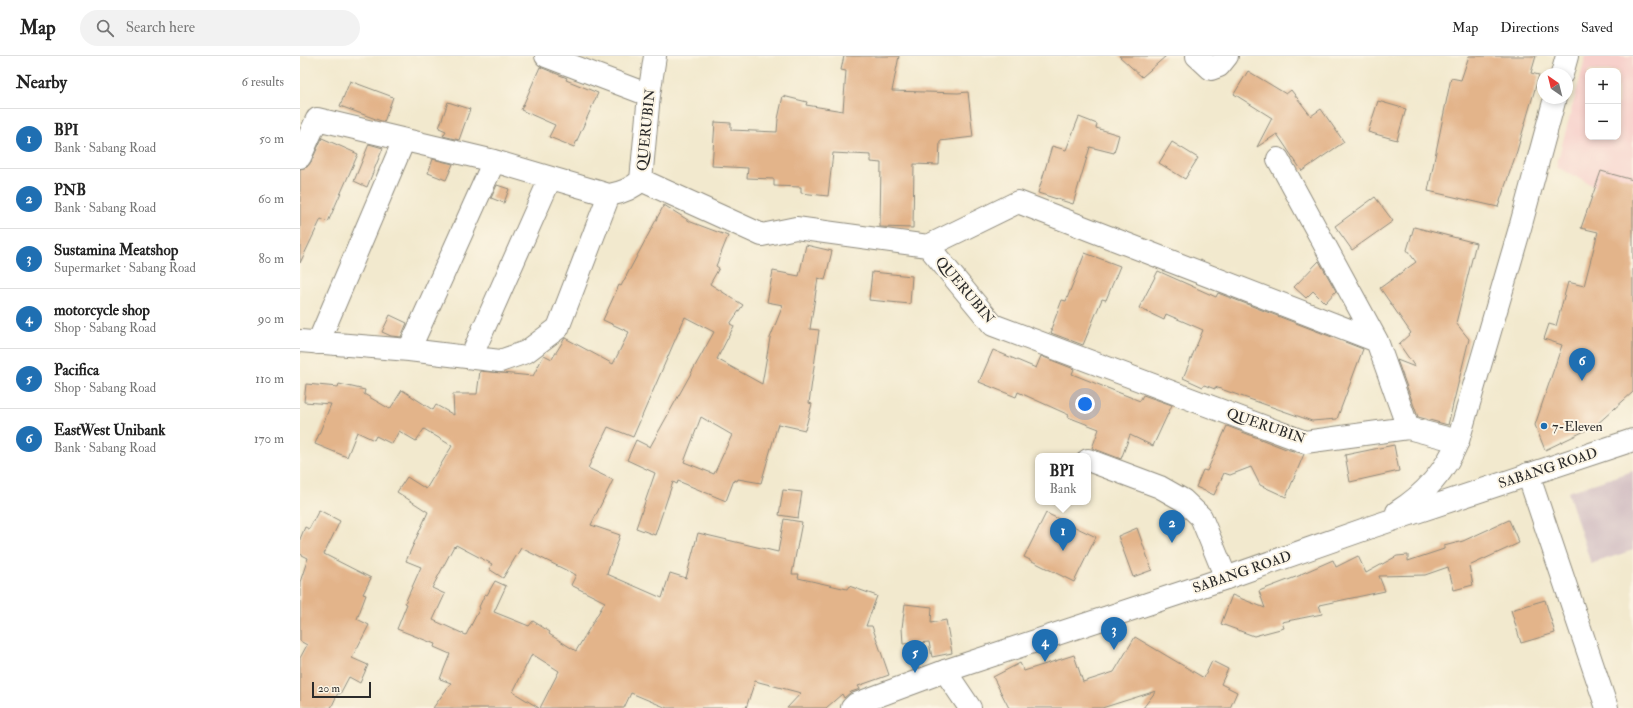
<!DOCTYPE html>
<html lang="en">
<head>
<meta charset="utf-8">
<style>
	body { margin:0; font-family:"IM FELL Double Pica",serif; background:#f2f2f2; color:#222 }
	.controls { position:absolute; right:12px; top:12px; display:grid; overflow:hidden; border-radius:8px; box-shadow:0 2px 6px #0003 }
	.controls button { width:36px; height:36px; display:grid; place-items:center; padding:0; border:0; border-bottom:1px solid #e0e0e0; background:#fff; color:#222; font:20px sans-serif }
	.compass { position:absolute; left:1237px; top:12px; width:36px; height:36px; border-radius:50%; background:#fff; box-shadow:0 2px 6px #0003; rotate:325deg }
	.scale { position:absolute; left:12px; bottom:10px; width:59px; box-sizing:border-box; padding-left:4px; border:2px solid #2b2b2b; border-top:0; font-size:11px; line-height:14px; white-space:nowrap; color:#2b2b2b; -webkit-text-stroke:3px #fcf5e5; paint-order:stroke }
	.you { position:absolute; left:785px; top:348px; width:14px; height:14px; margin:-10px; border:3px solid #fff; border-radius:50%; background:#1a73e8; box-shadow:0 0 0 6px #1a73e833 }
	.badge { display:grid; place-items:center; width:26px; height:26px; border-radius:50%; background:#1f6fb2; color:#fff; font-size:13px; font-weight:700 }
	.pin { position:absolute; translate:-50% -33px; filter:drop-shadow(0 1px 2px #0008) }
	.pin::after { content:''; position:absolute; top:21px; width:14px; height:12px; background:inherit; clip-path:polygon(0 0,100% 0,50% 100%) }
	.popup { position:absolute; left:735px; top:397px; width:56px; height:52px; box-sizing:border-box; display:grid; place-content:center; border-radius:8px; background:#fff; filter:drop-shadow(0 1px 3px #0005); font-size:13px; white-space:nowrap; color:#767676 }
	.popup b { font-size:15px; color:#222 }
	.popup::after { content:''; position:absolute; left:50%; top:100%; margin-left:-8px; border:8px solid transparent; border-top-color:#fff }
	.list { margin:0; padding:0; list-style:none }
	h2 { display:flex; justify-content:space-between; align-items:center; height:52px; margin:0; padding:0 16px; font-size:17px }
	h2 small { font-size:13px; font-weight:400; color:#767676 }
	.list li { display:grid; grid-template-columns:26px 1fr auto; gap:12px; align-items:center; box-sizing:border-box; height:60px; padding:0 16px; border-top:1px solid #e0e0e0 }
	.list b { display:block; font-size:15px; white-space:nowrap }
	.list p { margin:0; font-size:13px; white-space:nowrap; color:#767676 }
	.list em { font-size:13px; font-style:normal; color:#767676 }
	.icon { flex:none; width:22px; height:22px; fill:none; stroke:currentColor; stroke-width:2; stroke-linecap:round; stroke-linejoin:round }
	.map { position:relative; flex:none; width:1333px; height:652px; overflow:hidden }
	header { display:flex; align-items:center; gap:24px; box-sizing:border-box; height:56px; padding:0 20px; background:#fff; border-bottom:1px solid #e0e0e0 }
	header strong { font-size:19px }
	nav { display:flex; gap:22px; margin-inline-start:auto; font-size:14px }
	.search { width:280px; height:36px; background:#f2f2f2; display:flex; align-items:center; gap:10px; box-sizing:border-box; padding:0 14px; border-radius:22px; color:#767676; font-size:15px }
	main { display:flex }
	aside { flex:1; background:#fff }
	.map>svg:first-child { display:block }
	.built { fill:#f7d0cb; fill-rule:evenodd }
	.industrial { fill:#d2bec2 }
	.building { fill:#e3b48a; fill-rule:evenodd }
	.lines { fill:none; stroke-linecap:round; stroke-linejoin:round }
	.minor-casing { stroke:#8e8a7c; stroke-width:24 }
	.major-casing { stroke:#8e8a7c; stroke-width:24 }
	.minor { stroke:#fff; stroke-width:22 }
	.major { stroke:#fff; stroke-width:22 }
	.poi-dot { fill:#1f6fb2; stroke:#fcf5e5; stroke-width:1.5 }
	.labels { text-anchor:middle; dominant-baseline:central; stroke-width:4; stroke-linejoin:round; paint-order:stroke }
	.street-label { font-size:14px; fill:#2b2b2b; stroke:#fcf5e5 }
	.poi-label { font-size:14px; fill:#2b2b2b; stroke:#fcf5e5; text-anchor:start }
</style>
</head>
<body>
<header>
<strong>Map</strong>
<div class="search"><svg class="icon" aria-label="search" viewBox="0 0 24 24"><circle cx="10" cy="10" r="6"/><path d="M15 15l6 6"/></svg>Search here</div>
<nav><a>Map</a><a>Directions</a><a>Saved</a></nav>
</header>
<main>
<aside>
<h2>Nearby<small>6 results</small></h2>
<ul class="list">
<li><span class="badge">1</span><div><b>BPI</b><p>Bank · Sabang Road</p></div><em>50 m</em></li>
<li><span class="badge">2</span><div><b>PNB</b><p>Bank · Sabang Road</p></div><em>60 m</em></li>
<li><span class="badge">3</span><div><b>Sustamina Meatshop</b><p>Supermarket · Sabang Road</p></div><em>80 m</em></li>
<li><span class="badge">4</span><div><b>motorcycle shop</b><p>Shop · Sabang Road</p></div><em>90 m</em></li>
<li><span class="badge">5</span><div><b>Pacifica</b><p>Shop · Sabang Road</p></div><em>110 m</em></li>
<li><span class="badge">6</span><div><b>EastWest Unibank</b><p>Bank · Sabang Road</p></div><em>170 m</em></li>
</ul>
</aside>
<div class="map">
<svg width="1333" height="652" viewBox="0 0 1333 652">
	<rect width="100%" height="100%" fill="#fcf5e5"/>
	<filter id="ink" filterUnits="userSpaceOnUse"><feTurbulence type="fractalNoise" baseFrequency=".025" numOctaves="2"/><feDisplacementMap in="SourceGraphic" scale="8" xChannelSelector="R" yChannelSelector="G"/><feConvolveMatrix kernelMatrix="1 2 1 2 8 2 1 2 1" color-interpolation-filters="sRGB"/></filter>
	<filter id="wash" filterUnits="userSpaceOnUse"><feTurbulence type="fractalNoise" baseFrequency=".012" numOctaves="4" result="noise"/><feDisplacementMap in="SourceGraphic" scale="16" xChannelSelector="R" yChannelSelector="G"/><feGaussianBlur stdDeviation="0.9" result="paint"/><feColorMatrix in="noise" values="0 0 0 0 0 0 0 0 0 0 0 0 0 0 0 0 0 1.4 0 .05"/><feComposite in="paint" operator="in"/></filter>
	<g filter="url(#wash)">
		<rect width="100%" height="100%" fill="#f2e9ce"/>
		<path class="built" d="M1286 0H1333V153L1283 124 1256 111ZM1288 15H1318V81H1288Z"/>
		<path class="industrial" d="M1333 415V494L1291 508 1268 436Z"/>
		<g id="blocks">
			<path class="building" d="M544 0H599L592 35 658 37 668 36 673 81 640 85 639 109 614 108 613 172 580 171 581 107 571 106V99L533 97 528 140 501 137V131L474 130V123L447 122 448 112 412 110 415 66 431 67V74L477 76 478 63 483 40 507 46 506 49 543 55 546 15 541 14Z
				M819 0H866L842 21Z
				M1169 0H1236L1231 17 1239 19 1217 95 1198 151 1128 135 1151 22 1161 24Z
				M240 11 267 22 266 24 298 37 274 91 249 81 255 69 221 54Z
				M948 15 986 38 991 34 1011 60 1021 53 1044 86 1002 115 977 78 957 91 972 62 934 38Z
				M50 25 93 41 84 66 40 50Z
				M1078 45 1106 53 1097 84 1068 76Z
				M148 46 170 53 159 84 143 80 146 75 139 72Z
				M779 61 797 68 796 72 819 79 814 97 790 91 773 148 738 137 752 90 766 94Z
				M22 82 58 98 28 166 21 163 0 207V113L7 111 11 106Z
				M872 86 898 102 885 123 859 107Z
				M69 88 83 92 67 131 54 125Z
				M133 103 153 108 146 124 128 117Z
				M1301 115 1333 124V336L1295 370 1245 394 1235 369 1262 289 1244 283 1249 268 1256 270 1268 226 1284 230 1298 176 1281 172Z
				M197 129 209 133 204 147 191 142Z
				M1075 141 1093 165 1052 194 1035 170Z
				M364 149 391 166 428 180 416 210 419 212 410 228 443 249 430 268 434 270 417 303 462 328 470 282 483 249 467 246 473 215 499 220 506 189 532 195 525 224 518 222 510 273 519 274 509 347 512 348 505 374 478 368 461 427 438 423 437 425 434 424 426 445 378 425 377 428 373 426 355 479 336 472 355 417 327 404 336 384 350 391 414 276 385 261 333 381 308 371 288 412 313 424 291 469 320 479 307 518 362 542 370 517 386 522 398 477 478 496 484 463 502 466 492 518H499L498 522 547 533 549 530 577 540 566 570H572L589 619 558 630 560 633 551 636 544 642 542 638 526 652H487L501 637 455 625 446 652H367L331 637 324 652H240L259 615 232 598 213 636 239 652H133L151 627 140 623 150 598 134 591 135 588 97 573 107 548 105 547 121 511 106 505 128 456 97 436 107 421 126 433 152 390 124 373 116 385 99 375 92 388 76 380 74 384 57 376 47 401 15 388 31 348 4 346 6 328 38 331 39 328 65 334 64 338 90 353 102 334 133 354 136 349 154 359 153 338H177L180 315 233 320 244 299 252 303 265 282 313 308 329 276 303 264 319 229 321 230ZM401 361 432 379 414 418 384 406ZM156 489 192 508 189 513 203 522 221 492 276 519 271 529 305 546 276 595 249 578 250 576 233 565 229 570 194 556 206 530 195 525 187 539 185 538 179 551 180 552 166 579 133 564 145 538 132 532 154 490 155 491Z
				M1114 171 1176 187 1156 267 1169 283 1148 369 1118 361 1097 304 1115 311 1099 288 1111 277 1080 232 1116 206 1107 194Z
				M785 197 820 210 806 244 802 243 783 289 751 277 753 274 751 273 762 244 766 245Z
				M1019 205 1036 235 1025 247 1013 235 1006 242 994 231Z
				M858 215 916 241 918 237 1063 293 1037 363 1012 365 915 331V333L904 329 903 331 883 322 903 274 866 258 864 264 839 252Z
				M572 216 612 220 610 248 569 244Z
				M90 259 107 267 101 281 91 280 82 276Z
				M693 294 736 312 741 300 774 313 772 318 840 345 843 339 872 349 853 390 830 379 821 403 792 392 799 373 768 361 769 359 718 336 716 341 679 326Z
				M927 370 986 393 1004 398 986 441 960 429 951 411 930 419 924 417 914 439 896 431 903 414 907 415Z
				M1094 389 1099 415 1050 426 1045 399Z
				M483 434 502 436 498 462 479 459Z
				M19 454 40 465 24 498 71 522 63 538 66 539 57 563 69 569 52 602 68 609 60 627 49 621 40 638 38 637 31 652H0V602L7 589 0 585V526L8 502 0 498V483L5 471 9 473Z
				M746 457 796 481 774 526 724 501Z
				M1209 464 1219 487 1169 510 1173 529 1154 534 1148 511 1125 519 1079 520 1085 535 1019 549 1022 558 982 566 984 572 954 580 921 568 932 539 965 552 959 535 1001 519V518L1033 504 1036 511 1058 500 1066 517 1097 500 1108 499V505L1144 493V490L1163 485Z
				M837 472 852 514 833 521 818 480Z
				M1245 544 1255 577 1221 587 1211 554Z
				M605 548 632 551 631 567 646 564 652 597 632 601 629 586 603 588 602 572Z
				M835 581 904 622 912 605 928 613 921 628 937 636 930 652H843L856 635 802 652H709L693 621 720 607 724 615 774 599 783 626 814 616Z"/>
		</g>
	</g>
	<g filter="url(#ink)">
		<use href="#blocks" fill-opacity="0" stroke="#8e8a7c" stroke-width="1"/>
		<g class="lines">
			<defs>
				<path id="minor" d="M246 0 349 39
					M355 0 349 39 341 124 462 179 496 172 628 190 693 269 1005 386 1108 372
					M897 0 911 13 919 10 927 0
					M0 101 17 63 194 105 309 139 258 272 226 296 200 305 109 294 0 285
					M978 103 1077 285 1108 372 1158 385
					M309 139C321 137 332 133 341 124
					M628 190 718 146 1077 285
					M18 287 104 84
					M109 294 194 105
					M171 301 250 123
					M788 404 860 431 883 444 901 461 926 522
					M1228 418 1307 652
					M645 615 670 652"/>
				<path id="major" d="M1262 18 1267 0
					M1097 456C1124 439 1146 414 1158 385L1220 172 1255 42
					M552 652 556 648 645 615 926 522 1074 470 1333 384"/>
			</defs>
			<use href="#minor" class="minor-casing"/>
			<use href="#major" class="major-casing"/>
			<use href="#minor" class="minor"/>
			<use href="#major" class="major"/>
		</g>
	</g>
	<circle class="poi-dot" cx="1244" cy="370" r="4"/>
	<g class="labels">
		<g class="street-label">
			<text transform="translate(346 74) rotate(-84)">QUERUBIN</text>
			<text transform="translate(665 234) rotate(50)">QUERUBIN</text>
			<text transform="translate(966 370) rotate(19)">QUERUBIN</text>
			<text transform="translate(1248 412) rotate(-18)">SABANG ROAD</text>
			<text transform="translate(942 516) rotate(-19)">SABANG ROAD</text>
		</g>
		<g class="poi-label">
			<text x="1252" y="370">7-Eleven</text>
		</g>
	</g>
</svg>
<div class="controls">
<button>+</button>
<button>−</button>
</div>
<svg class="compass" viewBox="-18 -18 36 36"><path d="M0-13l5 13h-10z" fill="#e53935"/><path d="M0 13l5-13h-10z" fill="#767676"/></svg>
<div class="scale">20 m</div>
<div class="you"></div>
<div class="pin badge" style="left:763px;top:495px">1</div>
<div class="popup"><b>BPI</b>Bank</div>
<div class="pin badge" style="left:872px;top:487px">2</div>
<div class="pin badge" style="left:814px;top:594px">3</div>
<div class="pin badge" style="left:745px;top:606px">4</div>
<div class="pin badge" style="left:615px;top:617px">5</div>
<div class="pin badge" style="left:1282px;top:325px">6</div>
</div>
</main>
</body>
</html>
